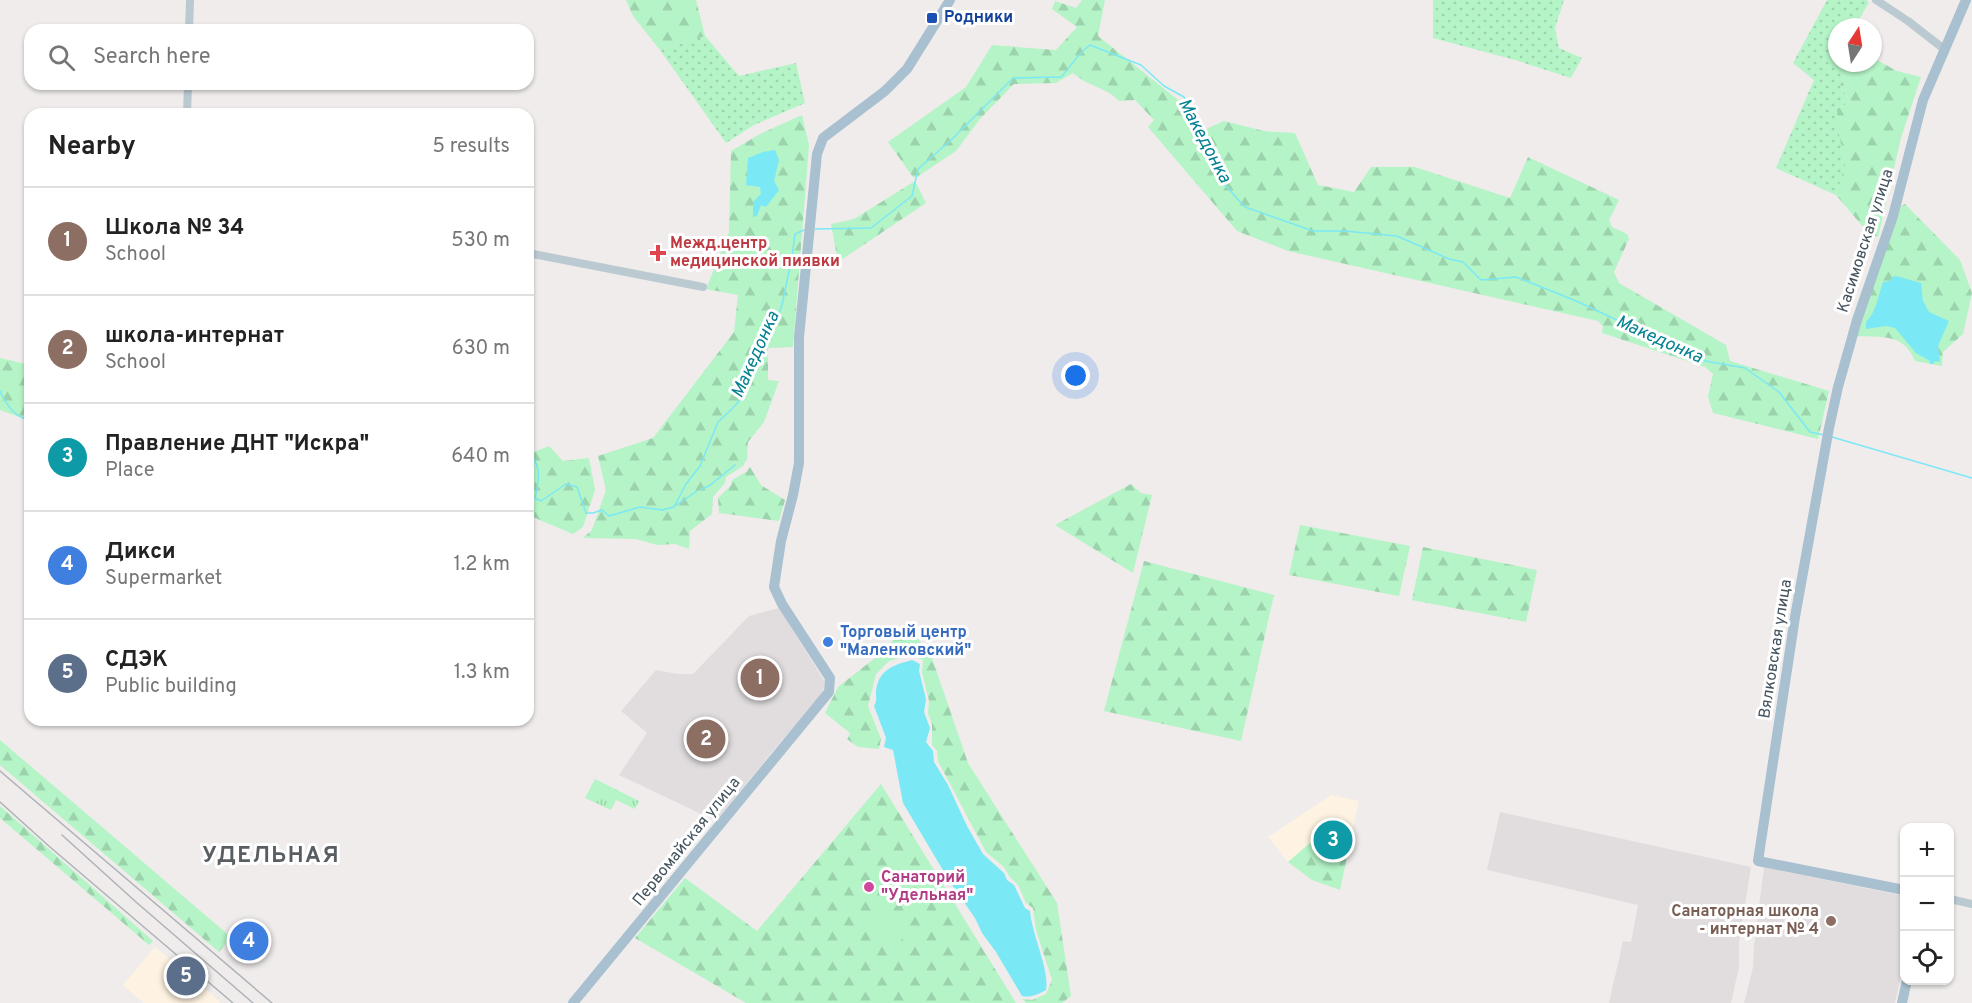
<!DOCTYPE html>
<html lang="en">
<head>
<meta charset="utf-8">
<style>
	body { margin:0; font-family:Overpass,sans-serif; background:#f2f2f2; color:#222 }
	.controls { position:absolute; right:18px; bottom:18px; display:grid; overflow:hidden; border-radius:12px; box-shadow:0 2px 4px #0004 }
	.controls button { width:54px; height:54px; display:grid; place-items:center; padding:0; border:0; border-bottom:2px solid #e0e0e0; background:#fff; color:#222; font:30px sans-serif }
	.compass { position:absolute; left:1828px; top:18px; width:54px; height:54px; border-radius:50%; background:#fff; box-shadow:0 2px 4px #0004; rotate:12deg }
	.you { position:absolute; left:1076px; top:376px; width:21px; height:21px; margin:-15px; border:4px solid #fff; border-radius:50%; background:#1a73e8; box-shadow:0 0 0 9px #1a73e833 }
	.badge { display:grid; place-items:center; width:39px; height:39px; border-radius:50%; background:#db2777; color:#fff; font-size:20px; font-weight:700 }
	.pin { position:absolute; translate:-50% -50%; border:3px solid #fff; box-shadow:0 2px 6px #0006 }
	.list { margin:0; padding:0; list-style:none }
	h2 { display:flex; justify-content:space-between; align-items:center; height:78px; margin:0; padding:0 24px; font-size:26px }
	h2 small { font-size:20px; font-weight:400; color:#767676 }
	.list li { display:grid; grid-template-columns:39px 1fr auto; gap:18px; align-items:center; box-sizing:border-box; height:108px; padding:0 24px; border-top:2px solid #e0e0e0 }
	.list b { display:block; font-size:22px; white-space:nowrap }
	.list p { margin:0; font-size:20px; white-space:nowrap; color:#767676 }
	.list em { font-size:20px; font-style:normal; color:#767676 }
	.icon { flex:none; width:33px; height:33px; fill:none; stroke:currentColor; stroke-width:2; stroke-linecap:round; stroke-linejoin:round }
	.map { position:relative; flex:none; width:1972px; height:1003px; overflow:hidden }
	.search { position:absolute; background:#fff; box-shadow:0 2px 4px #0004; left:24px; top:24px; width:510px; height:66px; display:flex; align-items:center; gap:15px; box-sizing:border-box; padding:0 21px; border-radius:18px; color:#767676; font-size:22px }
	.panel { position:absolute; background:#fff; box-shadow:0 2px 4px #0004; left:24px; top:108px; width:510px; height:618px; border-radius:18px }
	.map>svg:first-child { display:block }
	.commercial { fill:#fef3e2 }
	.education { fill:#e1ddde }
	.grass { fill:url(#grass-dots) }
	.forest { fill:url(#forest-firs) }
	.park { fill:url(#park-tufts) }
	.pitch { fill:#b4f4c6 }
	.water { fill:#7be8f6 }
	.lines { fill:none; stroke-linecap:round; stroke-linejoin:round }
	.stream { stroke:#7be8f6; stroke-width:1.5 }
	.minor { stroke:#bbc9d1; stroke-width:8 }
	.major { stroke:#a8c0cf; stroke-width:10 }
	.rail { stroke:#aeb3b8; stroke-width:1.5 }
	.transit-dot { fill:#1a4fb4; stroke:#fff; stroke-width:2 }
	.health-dot { fill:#e0444e; stroke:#fff; stroke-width:2 }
	.shop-dot { fill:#3f7fe0; stroke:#fff; stroke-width:2 }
	.hotel-dot { fill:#d1479c; stroke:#fff; stroke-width:2 }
	.education-dot { fill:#8d6e63; stroke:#fff; stroke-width:2 }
	.labels { text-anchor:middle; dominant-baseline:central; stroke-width:6; stroke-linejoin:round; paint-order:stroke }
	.transit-label { font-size:16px; font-weight:bold; fill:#164399; stroke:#fff; text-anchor:start }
	.street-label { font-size:16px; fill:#43525c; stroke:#fff }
	.health-label { font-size:16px; font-weight:bold; fill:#be3a42; stroke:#fff; text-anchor:start }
	.shop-label { font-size:16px; font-weight:bold; fill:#366cbe; stroke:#fff; text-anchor:start }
	.hotel-label { font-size:16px; font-weight:bold; fill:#b23c85; stroke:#fff; text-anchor:start }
	.education-label { font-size:16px; font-weight:bold; fill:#785e54; stroke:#fff; text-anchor:end }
	.water-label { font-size:18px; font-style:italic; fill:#038192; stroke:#fff }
	.district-label { font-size:22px; font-weight:bold; letter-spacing:1.5px; fill:#585e62; stroke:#fff }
</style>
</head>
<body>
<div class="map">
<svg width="1972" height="1003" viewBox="0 0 1972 1003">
	<defs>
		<pattern id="grass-dots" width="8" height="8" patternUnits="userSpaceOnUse" patternTransform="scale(1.5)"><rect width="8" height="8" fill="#b4f4c6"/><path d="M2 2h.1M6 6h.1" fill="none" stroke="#9cd3ac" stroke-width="1.8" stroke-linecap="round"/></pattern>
		<pattern id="forest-firs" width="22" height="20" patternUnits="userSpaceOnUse" patternTransform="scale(1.5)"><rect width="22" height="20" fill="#b4f4c6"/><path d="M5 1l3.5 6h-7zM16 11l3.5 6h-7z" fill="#9cd3ac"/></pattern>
		<pattern id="park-tufts" width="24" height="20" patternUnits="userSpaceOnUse" patternTransform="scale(1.5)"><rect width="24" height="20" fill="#b4f4c6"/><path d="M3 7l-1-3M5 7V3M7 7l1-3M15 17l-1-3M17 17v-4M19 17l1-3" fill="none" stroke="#9cd3ac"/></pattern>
	</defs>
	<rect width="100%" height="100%" fill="#f0ecec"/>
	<path class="commercial" d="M1331 795 1359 801 1352 834 1341 833 1336 850 1310 843 1288 862 1268 837Z
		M155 947 202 986 221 1003H144L123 985Z"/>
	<path class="education" d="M779 608 825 682 822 696 777 746 716 821 619 775 647 733 621 711 656 670 678 674H693L749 616Z
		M1500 812 1751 867 1739 944V967L1731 1003H1609L1623 941 1631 942 1638 905 1487 870Z
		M1764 867 1904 896V962L1895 1003H1744L1753 967 1754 946Z"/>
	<path class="grass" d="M1433 0H1564L1555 28 1559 48 1582 58 1571 78 1515 60 1433 38Z
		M1827 0H1866L1869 2 1855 27H1837V63H1853L1840 85 1850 102 1837 109 1838 128 1846 165 1836 195 1776 168 1814 80 1793 63Z
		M705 36 739 76 796 63 805 103 754 125 726 143 660 50Z"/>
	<path class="forest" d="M626 0H696L705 36 660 50 633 16Z
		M1082 0H1105L1098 36 1177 99 1206 129 1224 121 1264 131 1295 133 1318 185 1354 192 1371 167H1415L1510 198 1528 157 1619 200 1609 220 1612 227 1627 234 1629 239 1614 272 1619 283 1726 345 1730 361 1829 391 1818 439 1713 413 1708 397 1713 374 1705 367 1602 333 1603 326 1598 321 1288 251 1237 231 1148 127 1154 120 1135 100 1119 101C1106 87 1087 86 1073 73L1056 83 1014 84 980 119 956 151 917 177H913L888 142 966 87 992 45 1056 50 1077 27 1052 9 1055 1 1076 8Z
		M1873 58 1897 71 1921 77 1901 138 1878 237 1870 235 1836 195 1845 165 1838 128 1837 109 1850 102 1840 85 1853 63H1873Z
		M802 115 809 145 793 347 768 348V380L779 381 764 422 748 442 747 459 743 466 726 477 725 483 713 497 712 514 690 531 689 549 675 544 657 545 636 539 583 538 592 530 606 490 598 456 653 438 734 332 738 295 706 289 729 232 731 151 760 134Z
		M915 181 926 203 838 262 831 224 854 219Z
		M1905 204 1960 260 1972 293 1963 334 1943 352 1942 366 1915 361C1903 332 1882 338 1855 336L1901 206Z
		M0 358 30 365V421L0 410Z
		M549 446 563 461 589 458 595 490 583 527 573 534 528 515V454Z
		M750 467 761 485 785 500 779 521 719 513 718 498 731 485 732 480 746 472Z
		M1131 484 1141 493 1152 495 1133 573 1055 525Z
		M1300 525 1410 546 1399 596 1289 575Z
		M1423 547 1537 570 1526 622 1412 600Z
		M1144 561 1274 595 1241 741 1104 711Z
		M911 630 931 655 968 763 1057 903 1071 996 1062 1003H1026L1022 999 1032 1000 1046 994 1052 980 1036 930 1033 908 1026 903 1018 885 1009 876 1004 867 986 852 938 761 937 751 932 745V724L928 713 929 701 922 672 923 660 910 655 889 661 876 674 868 706 881 739 879 749 858 747 847 739 850 733 825 713 838 687 884 651 898 634Z
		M0 740 231 937 219 952 0 765Z
		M881 784 1016 1003H746L635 938 685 878 757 931Z
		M0 806 153 941 149 945 0 818Z
		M1341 832 1352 834 1340 890 1312 880 1288 862 1310 843 1336 850Z"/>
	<path class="park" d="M595 779 639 801 635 809 616 800 611 810 585 798Z"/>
	<path class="pitch" d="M882 914 905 936 893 948 871 927Z"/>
	<path class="water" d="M775 150 779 160 774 181 779 190 766 207 761 205 757 216 753 217V202L761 194 760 187 746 185 748 158 763 152Z
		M1896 276 1921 283 1923 301 1929 312 1949 321 1938 346 1940 362 1935 361 1933 364H1930V361L1916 353 1895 328 1886 326 1866 329V322C1877 311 1878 295 1883 282L1890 281 1892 277Z
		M912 660 920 664 919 671 926 699 924 712 930 728 926 742 933 751 934 762 948 785 967 826 983 854 1004 873 1007 880 1014 885 1025 908 1030 911C1032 935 1050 971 1046 990 1038 994 1032 998 1022 996L996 952 982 933 975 918 950 882 903 803 893 750 884 747 886 738 874 706C877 701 876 699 876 692 878 670 893 665 912 660Z"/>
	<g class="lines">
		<path class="stream" d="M815 229 871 228 912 196 918 169 950 141 1013 78 1061 77C1071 67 1078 53 1090 45L1141 65 1164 86 1184 97 1225 185 1245 207 1313 231H1345L1397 236 1449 259 1463 262 1481 280 1516 277 1574 300 1705 361 1745 368 1779 392 1810 432 1824 435
			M0 391C7 406 14 416 30 421
			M1832 437 1972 478
			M528 458H533C542 470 538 484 535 498L541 501 566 484 577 487 586 513H593L602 510 609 516 640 507 662 510 674 507 686 484 700 466 718 422 735 406 741 398 752 368 775 324 782 305 792 257 795 234 804 230
			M701 489 709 486 735 465
			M675 506 697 491"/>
		<path class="minor" d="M1876 0 1908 21 1944 49
			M189 30 190 0
			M187 114 188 84
			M528 253 703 287
			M1950 899 1972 904"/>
		<path class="major" d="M1904 890 1758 861 1795 617 1829 428 1838 387 1857 320 1893 216 1923 100 1966 0
			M573 1003 829 692 830 678 782 604 774 587 781 541 793 495 799 463V337L817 154 823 138 885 91 907 69 950 0
			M1902 1003 1907 980"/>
		<path class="rail" d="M0 771 272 1003
			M0 802 50 847 233 1003
			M62 835 136 902 253 1003"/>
	</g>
	<rect class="transit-dot" x="926" y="12" width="12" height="12" rx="3"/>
	<path class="health-dot" d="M655 244h6v6h6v6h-6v6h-6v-6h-6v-6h6z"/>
	<circle class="shop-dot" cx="828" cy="642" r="6"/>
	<circle class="hotel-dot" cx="869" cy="887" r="6"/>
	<circle class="education-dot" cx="1831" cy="921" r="6"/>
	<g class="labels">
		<g class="transit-label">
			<text x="944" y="18">Родники</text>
		</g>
		<g class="street-label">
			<text transform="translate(1866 241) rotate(-72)">Касимовская улица</text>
			<text transform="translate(1776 649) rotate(-81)">Вялковская улица</text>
			<text transform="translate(687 842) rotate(-51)">Первомайская улица</text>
		</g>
		<g class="health-label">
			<text x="670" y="244">Межд.центр<tspan x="670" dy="18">медицинской пиявки</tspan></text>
		</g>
		<g class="shop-label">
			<text x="840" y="633">Торговый центр<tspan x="840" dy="18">"Маленковский"</tspan></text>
		</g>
		<g class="hotel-label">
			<text x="881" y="878">Санаторий<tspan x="881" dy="18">"Удельная"</tspan></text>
		</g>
		<g class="education-label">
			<text x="1819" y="912">Санаторная школа<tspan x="1819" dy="18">- интернат № 4</tspan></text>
		</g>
		<g class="water-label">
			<text transform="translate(1204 141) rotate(62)">Македонка</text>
			<text transform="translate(1659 340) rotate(24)">Македонка</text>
			<text transform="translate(756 355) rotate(-66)">Македонка</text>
		</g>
		<g class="district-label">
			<text x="271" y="856">УДЕЛЬНАЯ</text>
		</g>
	</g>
</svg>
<div class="controls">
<button>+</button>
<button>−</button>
<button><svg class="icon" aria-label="locate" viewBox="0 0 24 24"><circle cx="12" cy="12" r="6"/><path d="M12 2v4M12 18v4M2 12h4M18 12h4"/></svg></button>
</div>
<svg class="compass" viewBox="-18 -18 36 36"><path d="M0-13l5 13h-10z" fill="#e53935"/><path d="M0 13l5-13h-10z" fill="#767676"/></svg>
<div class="you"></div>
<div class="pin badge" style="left:760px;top:678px;background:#8d6e63">1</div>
<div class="pin badge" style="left:706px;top:739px;background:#8d6e63">2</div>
<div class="pin badge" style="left:1333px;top:840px;background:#0f9aa8">3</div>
<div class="pin badge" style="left:249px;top:941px;background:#3f7fe0">4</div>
<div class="pin badge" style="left:186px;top:976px;background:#5c6f8a">5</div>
<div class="search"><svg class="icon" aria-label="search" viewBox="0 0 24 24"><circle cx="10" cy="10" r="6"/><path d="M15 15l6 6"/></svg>Search here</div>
<section class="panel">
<h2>Nearby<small>5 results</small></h2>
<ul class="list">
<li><span class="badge" style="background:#8d6e63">1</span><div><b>Школа № 34</b><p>School</p></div><em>530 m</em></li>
<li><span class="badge" style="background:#8d6e63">2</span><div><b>школа-интернат</b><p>School</p></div><em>630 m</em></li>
<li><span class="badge" style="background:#0f9aa8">3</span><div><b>Правление ДНТ &quot;Искра&quot;</b><p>Place</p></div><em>640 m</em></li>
<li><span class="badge" style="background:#3f7fe0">4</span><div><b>Дикси</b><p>Supermarket</p></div><em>1.2 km</em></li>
<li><span class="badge" style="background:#5c6f8a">5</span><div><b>СДЭК</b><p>Public building</p></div><em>1.3 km</em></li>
</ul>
</section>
</div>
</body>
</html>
